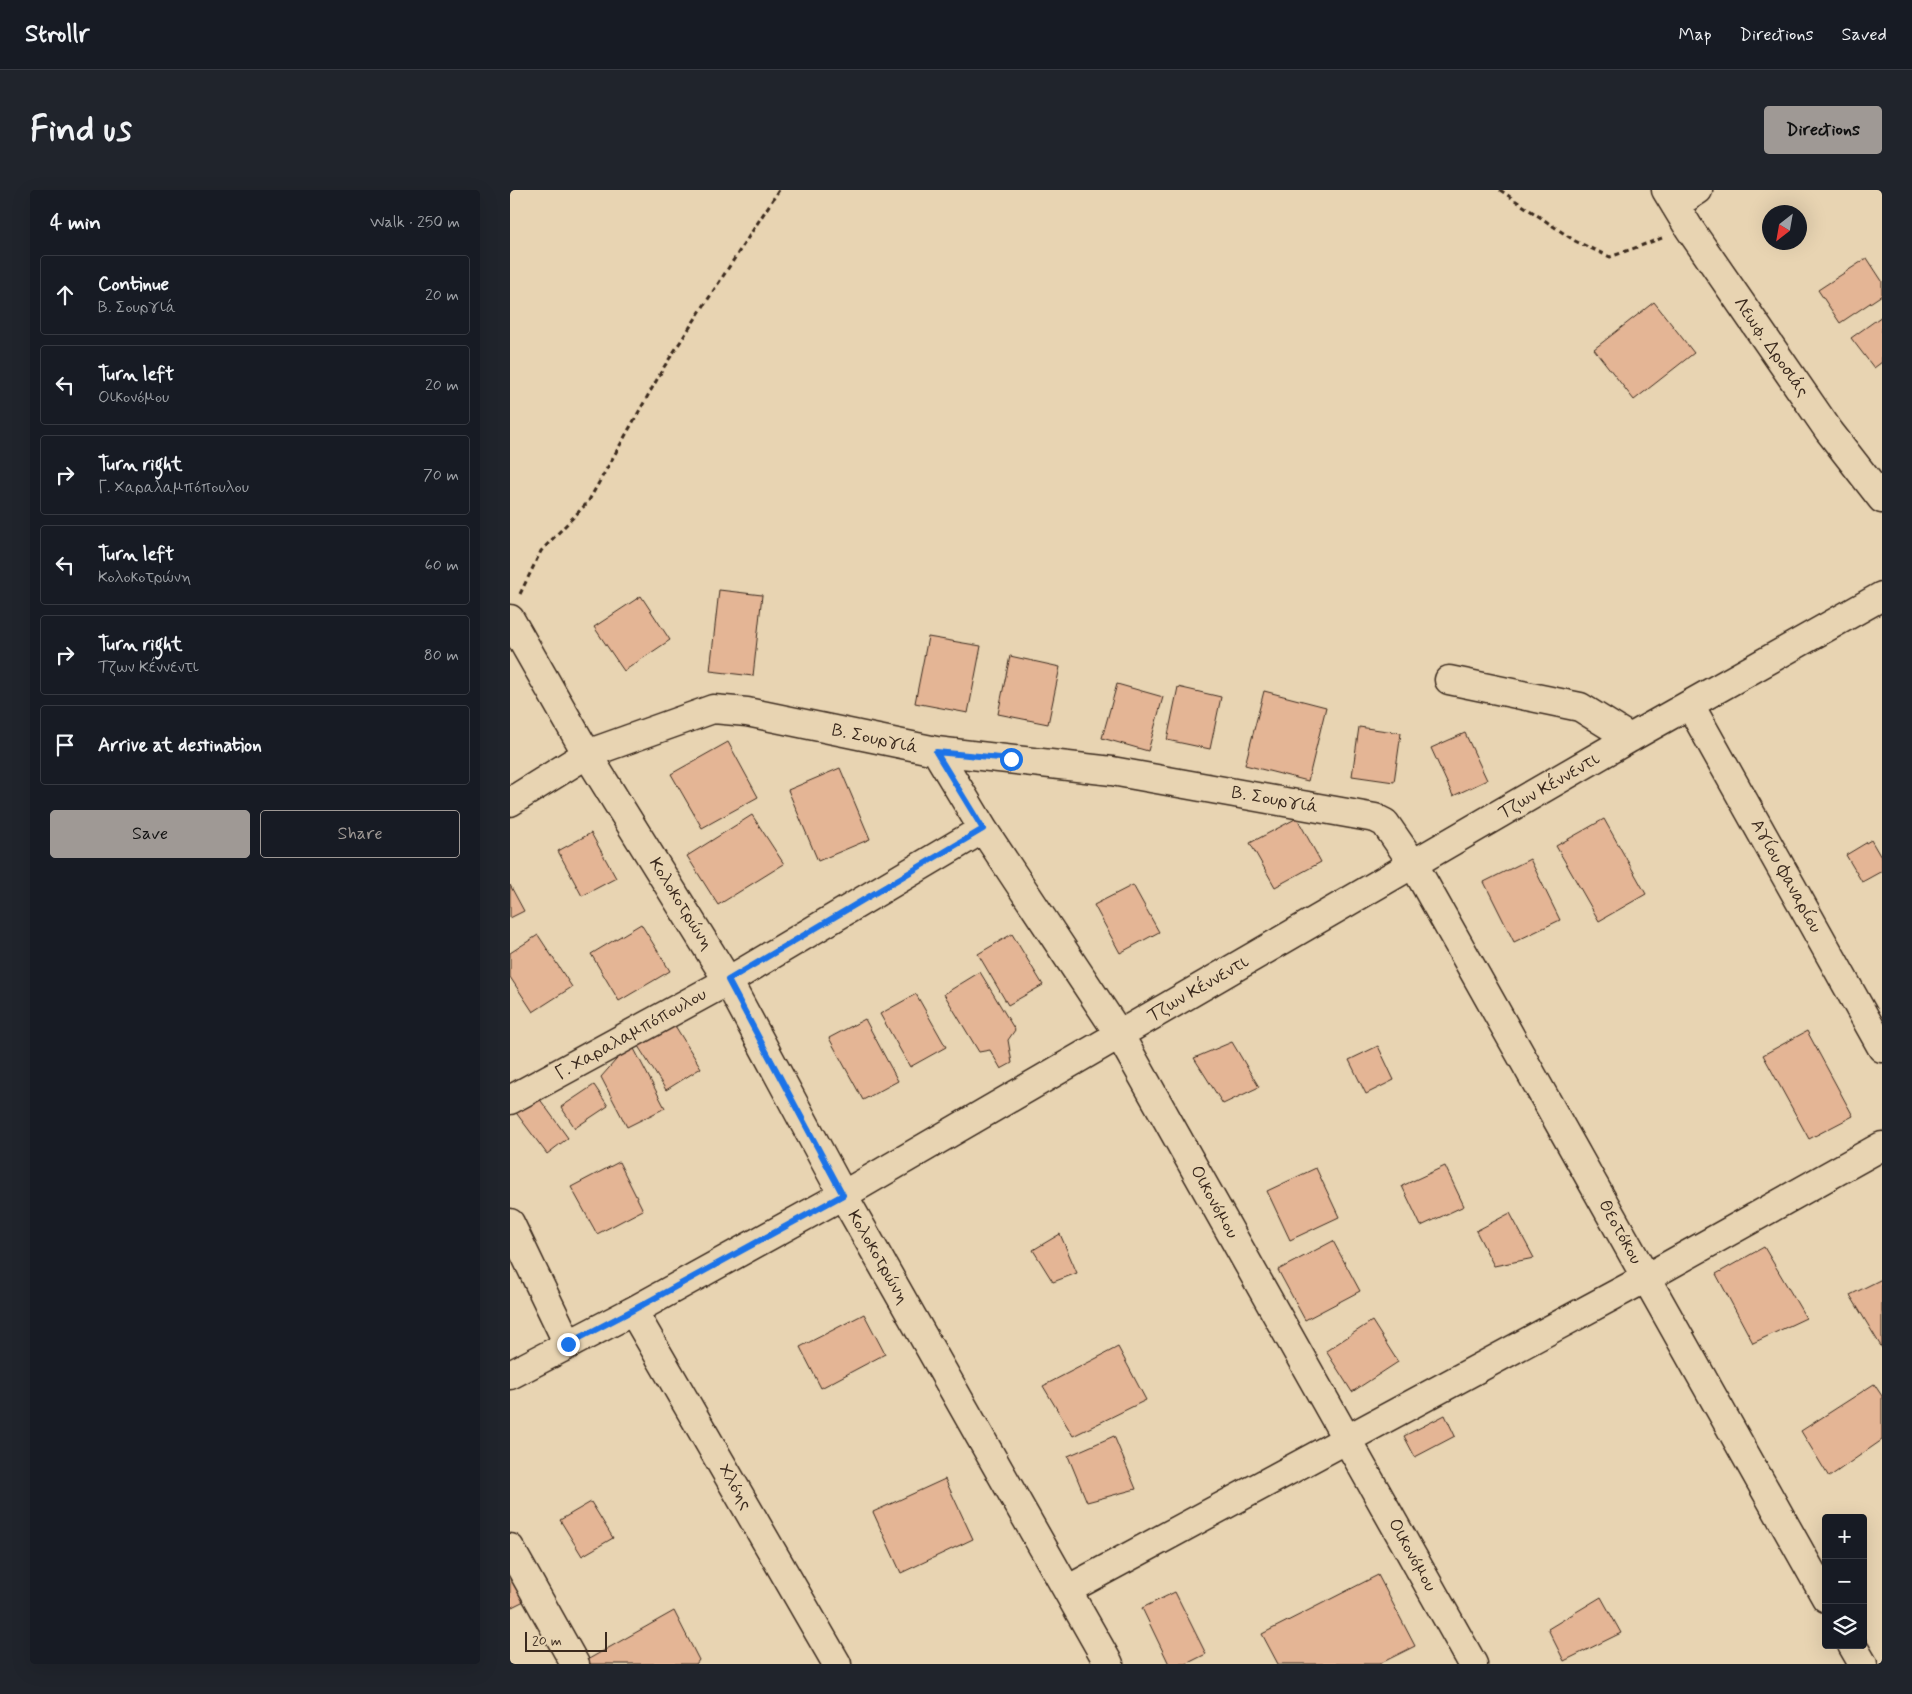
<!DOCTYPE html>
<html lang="en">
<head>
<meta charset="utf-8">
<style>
	body { margin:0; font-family:Mynerve,sans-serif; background:#20242c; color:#f1f3f6 }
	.controls { position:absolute; right:15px; bottom:15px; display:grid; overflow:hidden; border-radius:5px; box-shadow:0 5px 20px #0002 }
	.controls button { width:45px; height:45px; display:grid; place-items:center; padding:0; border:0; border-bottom:1px solid #363941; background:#171b24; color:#f1f3f6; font:25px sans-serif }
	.compass { position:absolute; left:1252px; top:15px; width:45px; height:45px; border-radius:50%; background:#171b24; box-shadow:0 5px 20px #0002; rotate:211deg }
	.scale { position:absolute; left:15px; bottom:12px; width:82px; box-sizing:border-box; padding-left:5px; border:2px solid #3b2a1e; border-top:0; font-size:14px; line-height:18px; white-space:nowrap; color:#3b2a1e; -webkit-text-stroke:4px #e8d4b2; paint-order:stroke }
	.stop { position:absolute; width:15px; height:15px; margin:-11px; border:4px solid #1a73e8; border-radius:50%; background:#fff }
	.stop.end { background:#1a73e8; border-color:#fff; box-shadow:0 1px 5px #0008 }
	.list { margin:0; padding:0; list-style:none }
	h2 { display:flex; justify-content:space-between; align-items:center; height:65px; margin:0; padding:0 20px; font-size:21px }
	h2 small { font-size:16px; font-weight:400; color:#9ea1a6 }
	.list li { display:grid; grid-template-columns:32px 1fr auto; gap:15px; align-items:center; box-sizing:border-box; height:80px; margin:0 10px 10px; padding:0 10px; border:1px solid #363941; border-radius:5px }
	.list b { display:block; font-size:19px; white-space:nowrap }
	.list p { margin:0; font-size:16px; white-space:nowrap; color:#9ea1a6 }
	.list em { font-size:16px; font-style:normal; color:#9ea1a6 }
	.actions { display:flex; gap:10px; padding:15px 20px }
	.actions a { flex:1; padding:11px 0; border:1px solid #9f9995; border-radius:5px; text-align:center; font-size:18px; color:#9f9995 }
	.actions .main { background:#9f9995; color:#111 }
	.icon { flex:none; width:28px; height:28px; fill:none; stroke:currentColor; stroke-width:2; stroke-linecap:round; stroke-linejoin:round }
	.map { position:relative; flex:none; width:1372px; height:1474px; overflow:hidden; border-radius:5px }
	header { display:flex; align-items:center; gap:30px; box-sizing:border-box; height:70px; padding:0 25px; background:#171b24; border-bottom:1px solid #363941 }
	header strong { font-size:24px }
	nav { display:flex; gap:28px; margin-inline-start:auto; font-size:18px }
	.intro { display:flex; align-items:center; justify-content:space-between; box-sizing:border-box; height:120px; padding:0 30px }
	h1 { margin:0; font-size:35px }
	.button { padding:12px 22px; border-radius:5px; background:#9f9995; color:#111; font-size:18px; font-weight:700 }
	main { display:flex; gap:30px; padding:0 30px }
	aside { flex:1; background:#171b24; border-radius:5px; box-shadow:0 5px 20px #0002 }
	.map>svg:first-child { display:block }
	.building { fill:#e4b595; stroke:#3b2a1e }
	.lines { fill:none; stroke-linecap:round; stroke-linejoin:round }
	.minor-casing { stroke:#3b2a1e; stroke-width:31 }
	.path { stroke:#3b2a1e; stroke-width:3; stroke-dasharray:5 4; stroke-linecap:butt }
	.minor { stroke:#e8d4b2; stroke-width:28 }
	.route { stroke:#1a73e8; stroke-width:6 }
	.labels { text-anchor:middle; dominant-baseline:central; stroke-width:4; stroke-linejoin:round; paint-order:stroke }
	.street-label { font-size:18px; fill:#3b2a1e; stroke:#e8d4b2 }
</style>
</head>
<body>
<header>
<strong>Strollr</strong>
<nav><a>Map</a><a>Directions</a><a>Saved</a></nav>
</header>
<div class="intro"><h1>Find us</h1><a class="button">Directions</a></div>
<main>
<aside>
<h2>4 min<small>Walk · 250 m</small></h2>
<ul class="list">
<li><svg class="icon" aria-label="ahead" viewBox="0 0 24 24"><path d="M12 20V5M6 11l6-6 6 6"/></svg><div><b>Continue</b><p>Β. Σουργιά</p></div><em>20 m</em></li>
<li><svg class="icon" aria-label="left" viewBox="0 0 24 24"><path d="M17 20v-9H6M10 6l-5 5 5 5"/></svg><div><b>Turn left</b><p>Οικονόμου</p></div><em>20 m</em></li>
<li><svg class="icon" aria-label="right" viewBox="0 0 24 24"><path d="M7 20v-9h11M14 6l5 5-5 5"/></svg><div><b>Turn right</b><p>Γ. Χαραλαμπόπουλου</p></div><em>70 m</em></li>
<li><svg class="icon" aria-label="left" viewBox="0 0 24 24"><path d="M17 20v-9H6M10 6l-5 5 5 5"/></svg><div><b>Turn left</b><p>Κολοκοτρώνη</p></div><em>60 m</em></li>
<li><svg class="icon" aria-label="right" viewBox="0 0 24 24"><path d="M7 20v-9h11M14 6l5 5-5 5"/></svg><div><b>Turn right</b><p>Τζων Κέννεντι</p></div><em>80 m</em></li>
<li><svg class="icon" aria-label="arrive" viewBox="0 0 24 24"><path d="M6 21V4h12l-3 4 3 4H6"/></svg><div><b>Arrive at destination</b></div></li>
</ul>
<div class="actions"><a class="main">Save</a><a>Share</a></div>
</aside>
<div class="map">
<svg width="1372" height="1474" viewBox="0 0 1372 1474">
	<rect width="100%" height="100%" fill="#e8d4b2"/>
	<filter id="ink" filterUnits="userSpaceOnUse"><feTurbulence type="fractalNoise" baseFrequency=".02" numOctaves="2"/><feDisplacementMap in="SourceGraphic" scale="10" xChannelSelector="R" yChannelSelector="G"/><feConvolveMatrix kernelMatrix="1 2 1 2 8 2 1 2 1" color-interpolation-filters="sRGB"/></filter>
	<g filter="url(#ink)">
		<path class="building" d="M1357 68 1372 91V105L1330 133 1308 100Z
			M1144 112 1184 163 1124 210 1084 159Z
			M1372 126V172L1364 178 1341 148Z
			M209 400 252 405 243 486 200 481Z
			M131 406 160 450 114 481 84 437Z
			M418 447 471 456 458 523 405 513Z
			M500 466 550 477 538 534 488 524Z
			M607 494 653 507 638 561 592 548Z
			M668 497 711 507 700 559 657 550Z
			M754 501 816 517 798 591 735 575Z
			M849 537 891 543 884 592 842 586Z
			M955 543 977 590 943 606 921 558Z
			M218 552 248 607 192 638 161 584Z
			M330 578 360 649 308 671 278 600Z
			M242 625 274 674 208 715 177 666Z
			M787 628 811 672 765 697 740 653Z
			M1094 629 1136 704 1089 731 1046 656Z
			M81 643 106 688 72 706 48 661Z
			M1361 650 1372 669V681L1352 692 1336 665Z
			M1020 669 1050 730 1004 752 974 692Z
			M0 695 14 721 0 728Z
			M623 695 649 742 610 763 584 715Z
			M131 734 160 781 109 811 81 764Z
			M502 744 533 795 498 815 468 764Z
			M28 745 62 797 23 822 0 787V763Z
			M470 782 505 840 498 850 502 873 491 879 480 860 469 862 434 804Z
			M406 804 436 857 400 877 370 824Z
			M355 829 388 891 353 910 319 848Z
			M164 834 191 878 156 900 128 856Z
			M1297 841 1343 926 1299 949 1253 865Z
			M722 852 749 897 713 914 684 868Z
			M121 853 155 918 117 937 91 887Z
			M868 856 884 890 856 904 839 870Z
			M84 895 98 916 65 938 51 917Z
			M26 904 58 948 37 964 4 920Z
			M109 972 133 1020 87 1044 61 997Z
			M935 976 954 1016 911 1036 892 996Z
			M806 978 829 1027 780 1050 757 1001Z
			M1000 1023 1024 1068 984 1076 966 1041Z
			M550 1044 567 1083 543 1092 523 1060Z
			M823 1051 850 1101 795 1130 768 1080Z
			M1254 1057 1296 1128 1243 1153 1206 1084Z
			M1372 1089V1158L1340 1105Z
			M354 1124 375 1164 311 1198 290 1157Z
			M862 1131 888 1172 842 1202 816 1161Z
			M608 1157 636 1210 563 1246 533 1196Z
			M1364 1194 1372 1206V1250L1319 1287 1291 1241Z
			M935 1225 945 1246 905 1267 894 1246Z
			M604 1246 626 1299 577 1312 558 1266Z
			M435 1289 463 1349 391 1383 363 1322Z
			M81 1312 103 1348 72 1366 50 1330Z
			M0 1384 14 1411 0 1418Z
			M868 1385 905 1456 869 1474H768L752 1444Z
			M665 1402 696 1464 676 1474H659L632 1418Z
			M1091 1407 1111 1443 1054 1471 1038 1439Z
			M164 1421 189 1470 186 1474H80L77 1470Z"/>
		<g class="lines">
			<defs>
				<path id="minor" d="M1156 0 1179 38 1319 241 1372 309
					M1165 15 1188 0
					M0 429 77 564 218 791 333 1005 599 1474
					M939 490 1070 517 1120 548
					M1180 515 1372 858
					M426 561 473 639 609 844 963 1474
					M0 612 77 564 203 519 237 522 426 561 602 581 865 628 875 633 904 675 1316 1408
					M0 910 218 791 473 639
					M0 1033 58 1154
					M123 1121 327 1474
					M0 1185 123 1121 333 1005 1120 548 1372 406
					M0 1358 65 1474
					M557 1400 1136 1088 1372 956
					M1342 1455 1353 1474"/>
			</defs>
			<use href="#minor" class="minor-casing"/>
			<path class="path" d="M990 0 1065 51 1100 67 1152 48
				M10 404 31 361 78 312 154 177 269 0"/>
			<use href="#minor" class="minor"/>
		</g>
	</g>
	<g class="lines" filter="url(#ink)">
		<path class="route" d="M58 1154 123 1120 333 1005 218 790 473 639 426 562 501 569"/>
	</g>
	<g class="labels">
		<g class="street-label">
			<text transform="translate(1261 157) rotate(55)">Λεωφ. Δροσιάς</text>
			<text transform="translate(365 549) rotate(12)">Β. Σουργιά</text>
			<text transform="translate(1039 596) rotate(-30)">Τζων Κέννεντι</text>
			<text transform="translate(765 610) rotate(10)">Β. Σουργιά</text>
			<text transform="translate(1276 686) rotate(61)">Αγίου Φαναρίου</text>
			<text transform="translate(171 714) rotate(58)">Κολοκοτρώνη</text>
			<text transform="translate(688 799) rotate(-30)">Τζων Κέννεντι</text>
			<text transform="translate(121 844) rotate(-29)">Γ. Χαραλαμπόπουλου</text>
			<text transform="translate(704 1012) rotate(61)">Οικονόμου</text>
			<text transform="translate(1110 1042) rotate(61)">Θεοτόκου</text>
			<text transform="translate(368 1067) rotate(60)">Κολοκοτρώνη</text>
			<text transform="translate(225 1297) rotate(60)">Χλόης</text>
			<text transform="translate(902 1365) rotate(61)">Οικονόμου</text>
		</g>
	</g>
</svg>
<div class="controls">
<button>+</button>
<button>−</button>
<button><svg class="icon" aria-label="layers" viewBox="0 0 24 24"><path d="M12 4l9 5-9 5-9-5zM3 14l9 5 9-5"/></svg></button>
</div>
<svg class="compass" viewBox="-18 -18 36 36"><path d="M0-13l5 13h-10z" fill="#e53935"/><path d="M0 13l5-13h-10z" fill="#9ea1a6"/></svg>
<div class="scale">20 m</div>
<div class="stop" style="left:501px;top:569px"></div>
<div class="stop end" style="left:58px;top:1154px"></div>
</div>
</main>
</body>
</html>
